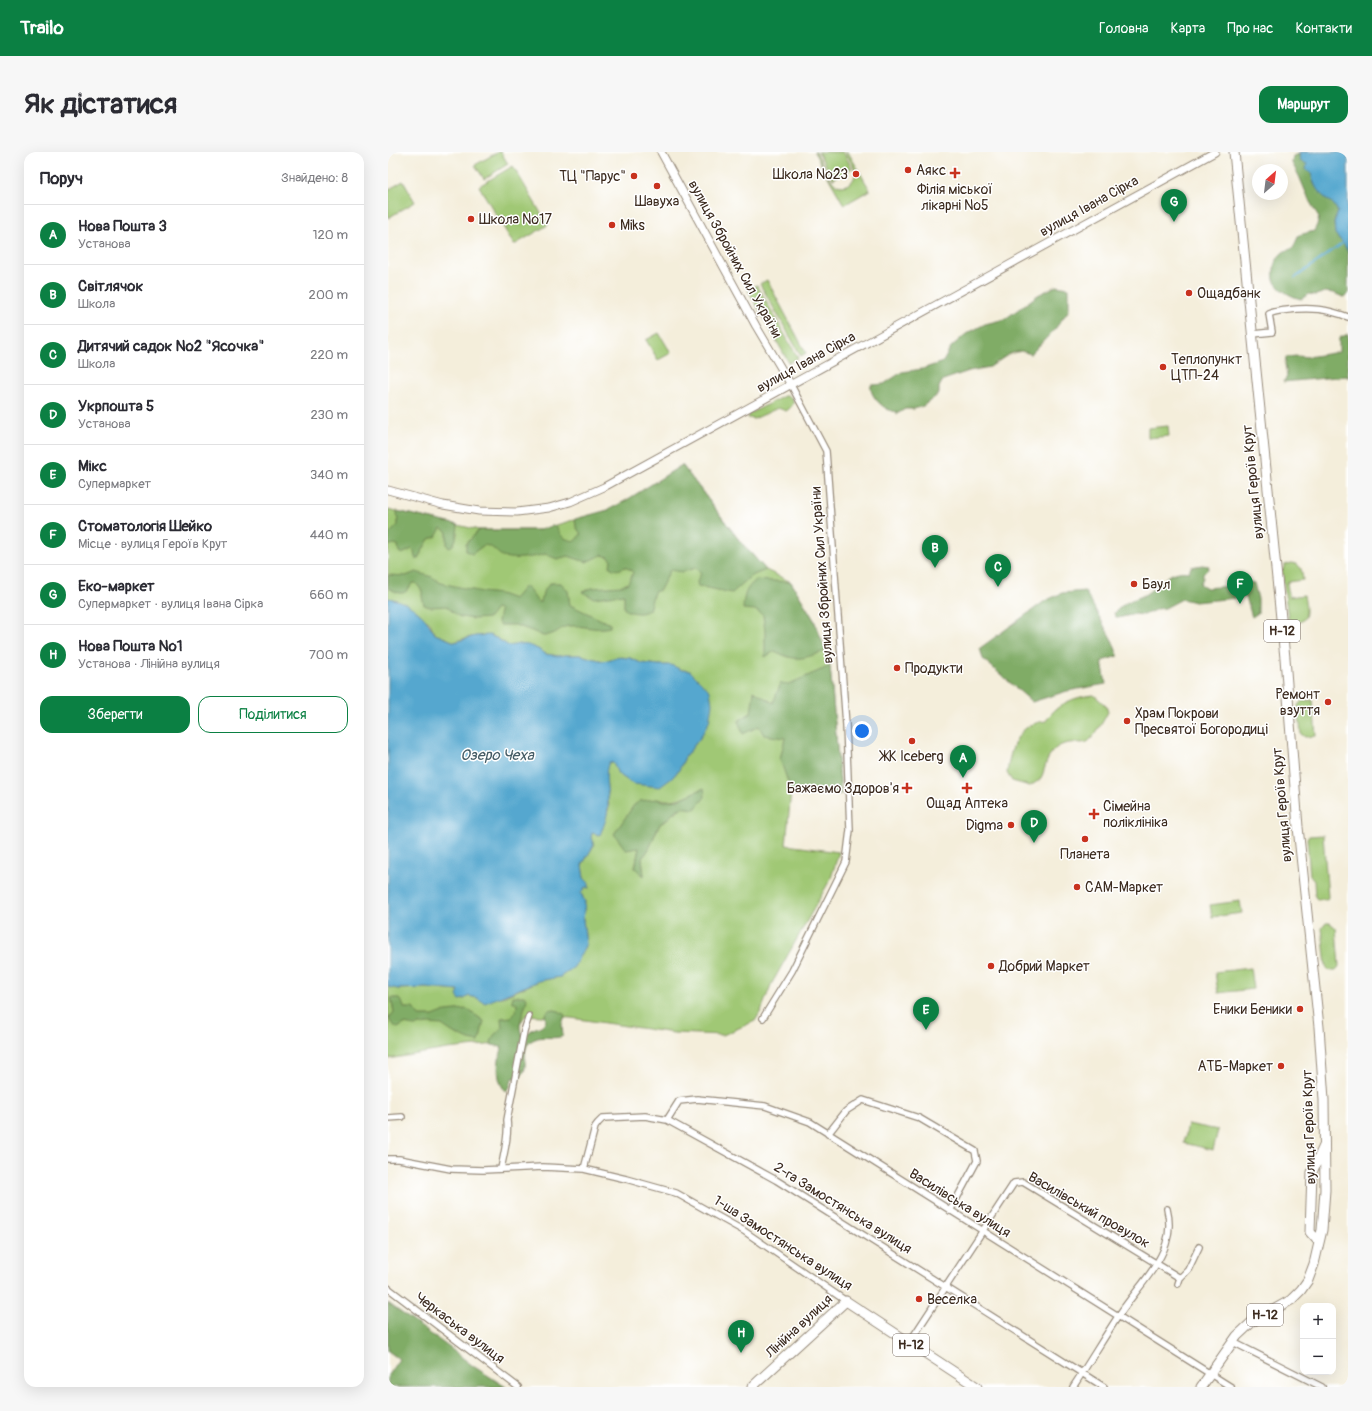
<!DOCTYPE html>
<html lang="uk">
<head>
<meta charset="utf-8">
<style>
	body { margin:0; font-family:Pangolin,sans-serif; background:#f7f7f7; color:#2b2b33 }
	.controls { position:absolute; right:12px; bottom:12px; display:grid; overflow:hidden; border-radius:8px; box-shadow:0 4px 16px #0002 }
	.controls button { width:36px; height:36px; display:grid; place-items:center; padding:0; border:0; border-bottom:1px solid #e1e1e2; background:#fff; color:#2b2b33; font:20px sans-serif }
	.compass { position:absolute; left:864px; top:12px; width:36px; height:36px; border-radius:50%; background:#fff; box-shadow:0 4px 16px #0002; rotate:28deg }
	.you { position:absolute; left:474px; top:579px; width:14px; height:14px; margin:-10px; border:3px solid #fff; border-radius:50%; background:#1a73e8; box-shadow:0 0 0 6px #1a73e833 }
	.badge { display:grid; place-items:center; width:26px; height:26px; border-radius:50%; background:#0b8043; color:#fff; font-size:13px; font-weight:700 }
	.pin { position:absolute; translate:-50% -33px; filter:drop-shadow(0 1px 2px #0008) }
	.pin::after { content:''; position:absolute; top:21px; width:14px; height:12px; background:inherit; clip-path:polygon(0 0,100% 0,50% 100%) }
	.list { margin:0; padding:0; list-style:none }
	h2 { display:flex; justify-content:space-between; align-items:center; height:52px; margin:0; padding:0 16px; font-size:17px }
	h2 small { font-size:13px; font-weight:400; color:#7c7c81 }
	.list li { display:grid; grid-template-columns:26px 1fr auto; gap:12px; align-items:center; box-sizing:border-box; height:60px; padding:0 16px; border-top:1px solid #e1e1e2 }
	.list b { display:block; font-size:15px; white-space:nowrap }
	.list p { margin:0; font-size:13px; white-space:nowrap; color:#7c7c81 }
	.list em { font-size:13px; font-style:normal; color:#7c7c81 }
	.actions { display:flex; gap:8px; padding:12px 16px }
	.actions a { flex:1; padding:9px 0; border:1px solid #0b8043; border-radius:12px; text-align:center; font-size:14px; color:#0b8043 }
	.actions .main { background:#0b8043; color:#fff }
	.map { position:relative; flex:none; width:960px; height:1235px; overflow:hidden; border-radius:12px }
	header { display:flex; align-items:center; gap:24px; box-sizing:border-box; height:56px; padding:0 20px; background:#0b8043; color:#fff }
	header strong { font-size:19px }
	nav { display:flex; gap:22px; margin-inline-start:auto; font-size:14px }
	.intro { display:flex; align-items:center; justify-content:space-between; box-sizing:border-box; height:96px; padding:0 24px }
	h1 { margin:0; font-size:28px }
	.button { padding:10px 18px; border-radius:12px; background:#0b8043; color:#fff; font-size:14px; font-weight:700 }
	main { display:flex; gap:24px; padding:0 24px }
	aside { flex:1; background:#fff; border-radius:12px; box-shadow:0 4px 16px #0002 }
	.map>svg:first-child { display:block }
	.green { fill:#a0c874; stroke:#6e7949; fill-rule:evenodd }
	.forest { fill:#80ac66; stroke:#5e6b42 }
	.water { fill:#54a7cf; stroke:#486876 }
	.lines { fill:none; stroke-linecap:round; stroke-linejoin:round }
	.stream { stroke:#54a7cf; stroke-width:2 }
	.minor-casing { stroke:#988c7c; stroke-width:8 }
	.tertiary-casing { stroke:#988c7c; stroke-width:9 }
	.primary-casing { stroke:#988c7c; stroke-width:11 }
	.minor { stroke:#fff; stroke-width:5.5 }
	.tertiary { stroke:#fff; stroke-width:7 }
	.primary { stroke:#fff; stroke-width:9 }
	.poi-dot { fill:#c8321e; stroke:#fff; stroke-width:1.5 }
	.labels { text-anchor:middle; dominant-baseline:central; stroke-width:3; stroke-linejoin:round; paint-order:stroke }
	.shield { fill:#fff; stroke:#766a62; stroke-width:1 }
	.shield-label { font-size:13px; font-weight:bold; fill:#3b2a1e }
	.poi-label { font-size:14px; fill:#3b2a1e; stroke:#fff; text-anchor:start }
	.street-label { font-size:14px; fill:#3b2a1e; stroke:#fff }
	.water-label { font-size:15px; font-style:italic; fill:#455c65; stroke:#fff }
</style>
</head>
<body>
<header>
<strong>Trailo</strong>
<nav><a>Головна</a><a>Карта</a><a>Про нас</a><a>Контакти</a></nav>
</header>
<div class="intro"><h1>Як дістатися</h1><a class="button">Маршрут</a></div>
<main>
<aside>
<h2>Поруч<small>Знайдено: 8</small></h2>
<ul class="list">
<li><span class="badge">A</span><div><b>Нова Пошта 3</b><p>Установа</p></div><em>120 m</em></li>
<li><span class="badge">B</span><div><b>Світлячок</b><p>Школа</p></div><em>200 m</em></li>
<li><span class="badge">C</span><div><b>Дитячий садок №2 &quot;Ясочка&quot;</b><p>Школа</p></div><em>220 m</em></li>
<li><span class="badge">D</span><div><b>Укрпошта 5</b><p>Установа</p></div><em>230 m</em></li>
<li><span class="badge">E</span><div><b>Мікс</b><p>Супермаркет</p></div><em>340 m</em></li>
<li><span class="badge">F</span><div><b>Стоматологія Шейко</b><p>Місце · вулиця Героїв Крут</p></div><em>440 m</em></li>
<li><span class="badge">G</span><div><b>Еко-маркет</b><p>Супермаркет · вулиця Івана Сірка</p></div><em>660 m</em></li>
<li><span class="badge">H</span><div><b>Нова Пошта №1</b><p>Установа · Лінійна вулиця</p></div><em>700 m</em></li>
</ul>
<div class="actions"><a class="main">Зберегти</a><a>Поділитися</a></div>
</aside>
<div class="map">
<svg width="960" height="1235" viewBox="0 0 960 1235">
	<rect width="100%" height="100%" fill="#fff"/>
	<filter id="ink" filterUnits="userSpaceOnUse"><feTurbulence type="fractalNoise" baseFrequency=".025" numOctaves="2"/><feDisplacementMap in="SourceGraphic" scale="8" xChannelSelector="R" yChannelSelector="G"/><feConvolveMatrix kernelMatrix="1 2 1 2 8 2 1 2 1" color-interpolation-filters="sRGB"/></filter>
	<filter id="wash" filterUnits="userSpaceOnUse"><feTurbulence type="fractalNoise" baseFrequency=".012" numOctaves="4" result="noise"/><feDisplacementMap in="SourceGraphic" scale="16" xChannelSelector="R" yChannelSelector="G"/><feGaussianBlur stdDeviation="0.9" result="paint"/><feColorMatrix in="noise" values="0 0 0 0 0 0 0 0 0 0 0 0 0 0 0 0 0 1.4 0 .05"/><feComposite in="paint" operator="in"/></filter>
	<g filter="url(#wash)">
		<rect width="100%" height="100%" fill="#f4eedb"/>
		<path class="green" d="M110 0H113L120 12 96 27 87 13Z
			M426 0H428C433 9 439 23 445 30 453 39 469 31 467 19 466 13 460 6 457 0H460L482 38 456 53Z
			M430 0H455L464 16 445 27Z
			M125 14 160 73 126 93 91 34Z
			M15 29 27 50 0 66V38Z
			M379 128 418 201 413 204 372 132Z
			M369 133 410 206 401 211 360 138Z
			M271 181 283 201 270 208 258 188Z
			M396 244C409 244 407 254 398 259L390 256 366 267 360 266 361 262Z
			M780 274 781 284 760 286V276Z
			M294 313 351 388 378 418 403 430 426 468 442 514 453 642 403 639 398 693 451 700 443 726 383 833 373 859 367 869 335 883 286 881 183 866 138 863 118 891 59 897 0 907V835L10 837 38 836 71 839 76 847 81 844 89 846 115 845 151 829 172 825 186 815 198 792 195 767 197 750 193 741 197 735 201 736V731L196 726 194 713 206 693 203 686 204 681 212 683 221 655 217 617 221 610 226 611 230 622 245 632H256L266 634 284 626 291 618 297 605 312 586 311 529 302 519 294 518 283 513H271L253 511 242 506 229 505 216 509 203 506 193 503H177L170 504 158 502 150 497 131 492 121 495C116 490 109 485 102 484 94 482 74 486 67 490L47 482 42 471 9 448 0 446V357L91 378H151L220 358 238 349ZM315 637 293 656 283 663 278 669 273 671C264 684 266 693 254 706L256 723 247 716 251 696 227 682 237 667 268 647C288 651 298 644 315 637Z
			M903 411C914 412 914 419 915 428L899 430 901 445 916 443C917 452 922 467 911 470 906 472 903 470 900 466L894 419 897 413Z
			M706 543 718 554 720 560C717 566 705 588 699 590 694 592 686 590 681 591 660 594 659 611 653 627L642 634 624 629 619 621C623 596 628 572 658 569 667 553 687 544 706 543Z
			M925 548 928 584 917 585 913 582 910 553 914 549Z
			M935 683 940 745 939 747H929L927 745 926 729 922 724 919 687 921 684Z
			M852 749 854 761 824 765 822 753Z
			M938 771H942L948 776 951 814 948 819C943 819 941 819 938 815L934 776Z
			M862 816 865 837 830 841 827 820Z
			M800 972 830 978 825 998 796 991Z"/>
		<path class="forest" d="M911 2 912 9 919 11 923 21 926 32 934 43 946 51 950 60 946 70 947 82 955 91 960 100V141L958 144 955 145 946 141 937 140 928 143 921 142 913 147C904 145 888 137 886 127 884 119 888 106 894 101 897 98 902 98 905 96L911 83 926 79 929 73 931 65 922 50 911 24 904 11 905 4Z
			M668 134 681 136V158L667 177 643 202 633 199 621 202 602 215 581 219 555 228 551 235V242L535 254 526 257H517L509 262V260C506 259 502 259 499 257 492 253 481 242 483 233L496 232 514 220 534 217 555 210 563 195 578 182 597 172 617 167 650 143Z
			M960 182V226L959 224 895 230 899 225 897 212 898 205 909 204 920 205 951 200V186Z
			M294 313 351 388 378 418 363 424 344 441 310 434 309 430 313 421 308 416 294 420 282 418 272 438 266 440 261 458C252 463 247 461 237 458L236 455V442L206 446 194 440 204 436 234 434 240 431 245 421 243 418 237 415C232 418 227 419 222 415L223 407 221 405 214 403 198 410 180 404 169 407 157 402C148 405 123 409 114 404 106 399 107 395 96 393L84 402 78 399V392L91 378H151L168 373C173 385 174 387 187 389L193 382 188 375 187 367 220 358 237 349Z
			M9 359 70 373C69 381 69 392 61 396L59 393V380L53 376 48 385 41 387 29 408 27 406 26 399 24 397 14 402 11 400 10 393 6 392 0 394V383L10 373Z
			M814 413 821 414 820 417 815 422V426L812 432 819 436 841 434 855 429 866 431 870 447V461L864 465 858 445 807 450 794 447 777 456 769 457 756 463 747 462 730 466 727 464 726 461C730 458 734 453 738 451 744 447 752 446 758 442 772 432 781 417 801 420L803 415Z
			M28 420 44 425 53 431 94 440 112 442 126 447 137 434C143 437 145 445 150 450H153L155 440 162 431H173L180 439 182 453 222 472V475C205 479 197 473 181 474 175 474 170 480 164 482 161 483 158 484 155 484L144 479 127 473H112L110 470 112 459 110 456 107 458 101 466 86 467 73 465 70 464 58 454 43 455 36 453 34 445V439L28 431H24C17 445 12 442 0 436V423L18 424Z
			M368 428 403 430 426 468 438 499C415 506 409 511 387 499L377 505V479L375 463 367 458 355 457C356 443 357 437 368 428Z
			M697 439 725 490 730 504 714 509 718 532 679 539 644 550 595 507 592 496 657 449 674 441Z
			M442 514 453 642 403 639 392 607 397 586 376 583 371 574 355 582 350 569 363 561 366 539 385 551 393 531 401 532Z
			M316 636 317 645 307 657C303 657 297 655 293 656 284 658 282 668 273 671 264 684 266 693 254 706L256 724 247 716 251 696 238 698 226 682 246 653 252 649 268 647 277 649 290 648Z
			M125 844H136L139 846C138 858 127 872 135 884 140 882 140 880 144 878 149 874 152 877 158 869L157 862 162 857 171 859 177 863 174 873 175 884C166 888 156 883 147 887 134 892 138 905 137 915 137 919 134 923 132 926H124C123 931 123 936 118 939 110 933 109 917 111 908 111 904 114 900 114 895L104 893 103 890 106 883 114 876 113 866 124 865 128 859 129 852 124 849Z
			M3 846H10L15 852 16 856H25L31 864H45L58 859 79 857 96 869 91 890 81 888 64 880 54 873 40 872 26 874 16 872 10 876 4 872 1 866 6 860Z
			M0 1151 62 1196 85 1214 118 1235H0V1223L11 1207 0 1199Z"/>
		<path class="water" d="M911 0H960V100L955 91 947 82 946 70 950 60C944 48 944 52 935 44 928 38 925 30 923 21L918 18 919 12 912 9Z
			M0 446C22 450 37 463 47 482L67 490 87 484 101 483 108 486 121 494 131 492 140 493 150 497 158 502 170 504 177 503H193L203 506 216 509 229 505 242 506 253 511 271 513H283L294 518 302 519 322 539 324 552 321 570 312 586 297 605 291 618 284 626 272 635 245 632 230 622 225 611 221 610C215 622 221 640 220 653 220 664 216 673 212 683L204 681 203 686 206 693 194 713 196 726 201 731V736L197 735 193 741 197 750 195 767 198 792 186 815 172 825 151 829 97 851 89 846 81 844 76 847 72 848 69 844 71 839 38 836 10 837 0 835Z"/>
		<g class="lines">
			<path class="stream" d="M907 126 955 91"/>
		</g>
	</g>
	<g filter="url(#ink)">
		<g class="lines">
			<defs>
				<path id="minor" d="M865 182 884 180 881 162C887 159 893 159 900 158 922 155 939 157 960 165
					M375 866 404 819 458 710 462 678 458 573 438 299 403 233
					M0 966 14 965
					M279 968 291 949 309 947 377 954 422 970 843 1235
					M440 982 458 959 475 948 531 966 587 999 589 1009 562 1059
					M0 1007H11L63 1017 95 1018 155 1015 196 1017 238 1027 288 1041 356 1079 458 1149
					M113 1017C116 1001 121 984 119 968L136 879 141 864
					M196 1017 207 975 210 971 215 966 257 964 279 968 388 1028 716 1235
					M790 1132 792 1126 800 1118 811 1095
					M0 1136 130 1235
					M845 1190 934 1235
					M521 1191 626 1031 635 1030 792 1126
					M685 1235C701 1211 715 1187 731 1163 746 1140 769 1118 778 1092 782 1080 782 1069 779 1057"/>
				<path id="tertiary" d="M273 0 368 174 403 233
					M0 338 55 353 91 359 129 360 161 356 182 350 216 335 827 0"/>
				<path id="primary" d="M930 1089 922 1080 924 1020 936 994
					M364 1235 458 1149 589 1235
					M813 1235 849 1184 864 1170 903 1148 913 1138 920 1128 926 1112 934 1078 937 1038 936 948 931 875 910 675 897 506 846 0"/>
			</defs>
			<use href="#minor" class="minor-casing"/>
			<use href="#tertiary" class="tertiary-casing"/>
			<use href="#primary" class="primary-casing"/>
			<use href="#minor" class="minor"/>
			<use href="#tertiary" class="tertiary"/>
			<use href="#primary" class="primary"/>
		</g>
	</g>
	<g class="poi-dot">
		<circle cx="520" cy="18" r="4"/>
		<path d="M565 15h4v4h4v4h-4v4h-4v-4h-4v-4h4z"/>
		<circle cx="468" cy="22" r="4"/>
		<circle cx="246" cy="24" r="4"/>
		<circle cx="269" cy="34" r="4"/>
		<circle cx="83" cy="67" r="4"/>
		<circle cx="224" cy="73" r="4"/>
		<circle cx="801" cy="141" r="4"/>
		<circle cx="775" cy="215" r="4"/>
		<circle cx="746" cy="432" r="4"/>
		<circle cx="509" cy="516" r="4"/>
		<circle cx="940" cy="550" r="4"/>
		<circle cx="739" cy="569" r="4"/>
		<circle cx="524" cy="589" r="4"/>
		<path d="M517 630h4v4h4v4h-4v4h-4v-4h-4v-4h4z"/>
		<path d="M577 630h4v4h4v4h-4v4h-4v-4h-4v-4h4z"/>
		<path d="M704 656h4v4h4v4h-4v4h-4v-4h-4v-4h4z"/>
		<circle cx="623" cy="673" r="4"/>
		<circle cx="697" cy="687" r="4"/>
		<circle cx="689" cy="735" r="4"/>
		<circle cx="603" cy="814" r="4"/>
		<circle cx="912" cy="857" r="4"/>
		<circle cx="893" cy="914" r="4"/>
		<circle cx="531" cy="1147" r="4"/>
	</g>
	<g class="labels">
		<g class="shield">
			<rect x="876" y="468" width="36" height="22" rx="3"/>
			<rect x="859" y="1152" width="36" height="22" rx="3"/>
			<rect x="505" y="1182" width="36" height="22" rx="3"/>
		</g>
		<g class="shield-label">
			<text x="894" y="479">Н-12</text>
			<text x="877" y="1163">Н-12</text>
			<text x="523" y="1193">Н-12</text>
		</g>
		<g class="poi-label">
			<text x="528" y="18">Аякс</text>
			<text x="460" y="22" text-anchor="end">Школа №23</text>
			<text x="238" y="24" text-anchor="end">ТЦ "Парус"</text>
			<text x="567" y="37" text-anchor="middle">Філія міської<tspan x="567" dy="16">лікарні №5</tspan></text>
			<text x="269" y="49" text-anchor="middle">Шавуха</text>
			<text x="91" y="67">Школа №17</text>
			<text x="232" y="73">Miks</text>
			<text x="809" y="141">Ощадбанк</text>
			<text x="783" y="207">Теплопункт<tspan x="783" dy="16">ЦТП-24</tspan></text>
			<text x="754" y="432">Баул</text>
			<text x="517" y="516">Продукти</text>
			<text x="932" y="542" text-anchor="end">Ремонт<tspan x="932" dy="16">взуття</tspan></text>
			<text x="747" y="561">Храм Покрови<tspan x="747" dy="16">Пресвятої Богородиці</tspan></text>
			<text x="524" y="604" text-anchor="middle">ЖК Iceberg</text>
			<text x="511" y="636" text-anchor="end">Бажаємо Здоров'я</text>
			<text x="579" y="651" text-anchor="middle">Ощад Аптека</text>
			<text x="715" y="654">Сімейна<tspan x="715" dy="16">поліклініка</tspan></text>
			<text x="615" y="673" text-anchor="end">Digma</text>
			<text x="697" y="702" text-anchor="middle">Планета</text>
			<text x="697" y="735">САМ-Маркет</text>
			<text x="611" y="814">Добрий Маркет</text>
			<text x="904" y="857" text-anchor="end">Еники Беники</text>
			<text x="885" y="914" text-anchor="end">АТБ-Маркет</text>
			<text x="539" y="1147">Веселка</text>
		</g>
		<g class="street-label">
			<text transform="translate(701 54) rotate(-29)">вулиця Івана Сірка</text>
			<text transform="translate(347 107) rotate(61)">вулиця Збройних Сил України</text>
			<text transform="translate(418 210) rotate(-29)">вулиця Івана Сірка</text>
			<text transform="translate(865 330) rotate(-96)">вулиця Героїв Крут</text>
			<text transform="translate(434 423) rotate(-94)">вулиця Збройних Сил України</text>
			<text transform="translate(894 653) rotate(-95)">вулиця Героїв Крут</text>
			<text transform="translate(921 975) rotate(-92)">вулиця Героїв Крут</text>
			<text transform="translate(572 1051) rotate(32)">Василівська вулиця</text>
			<text transform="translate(455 1056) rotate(32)">2-га Замостянська вулиця</text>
			<text transform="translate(701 1058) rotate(30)">Василівський провулок</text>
			<text transform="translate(395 1091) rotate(33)">1-ша Замостянська вулиця</text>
			<text transform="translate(411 1174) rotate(-43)">Лінійна вулиця</text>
			<text transform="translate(72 1176) rotate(37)">Черкаська вулиця</text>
		</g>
		<g class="water-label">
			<text x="109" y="603">Озеро Чеха</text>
		</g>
	</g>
</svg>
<div class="controls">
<button>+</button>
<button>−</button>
</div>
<svg class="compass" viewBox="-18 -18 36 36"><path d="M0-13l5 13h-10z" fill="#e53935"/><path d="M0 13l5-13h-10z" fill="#7c7c81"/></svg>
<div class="you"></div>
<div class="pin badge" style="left:575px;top:626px">A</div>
<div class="pin badge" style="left:547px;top:416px">B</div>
<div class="pin badge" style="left:610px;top:435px">C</div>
<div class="pin badge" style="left:646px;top:691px">D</div>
<div class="pin badge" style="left:538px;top:878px">E</div>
<div class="pin badge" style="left:852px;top:452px">F</div>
<div class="pin badge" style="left:786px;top:70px">G</div>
<div class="pin badge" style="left:353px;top:1201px">H</div>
</div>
</main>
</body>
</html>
